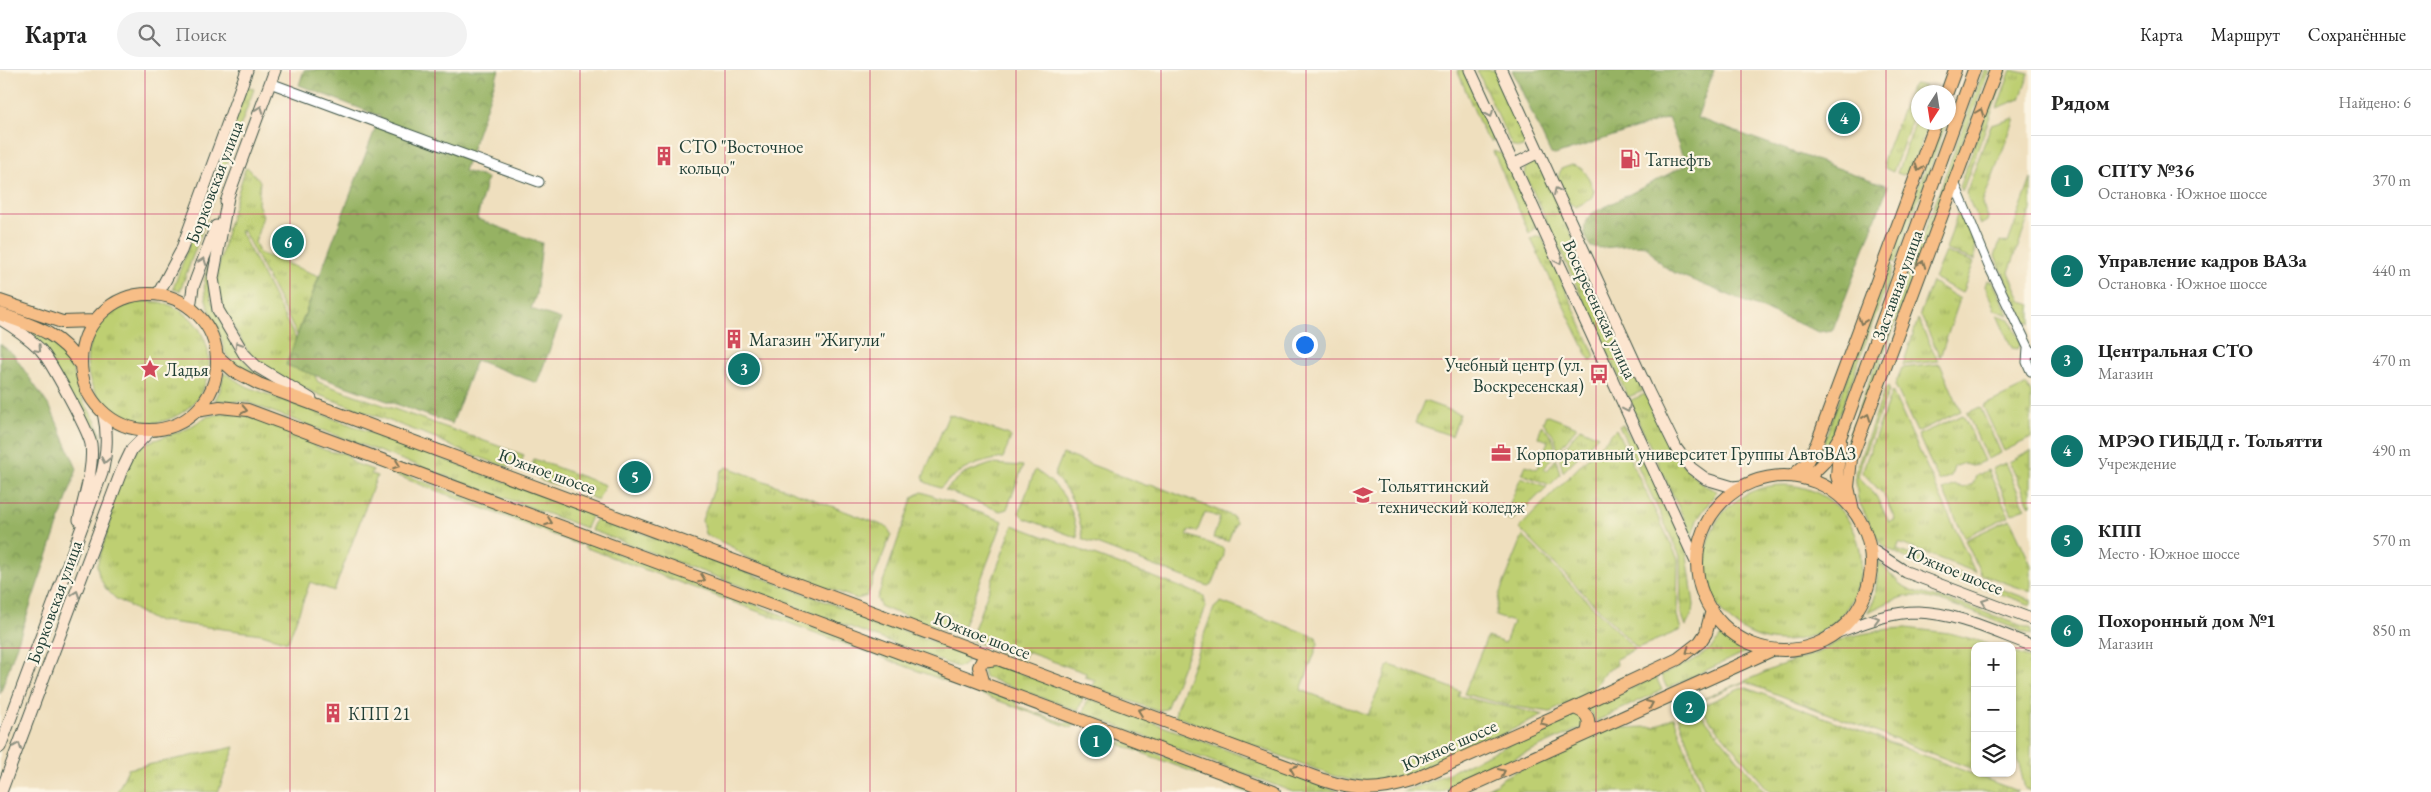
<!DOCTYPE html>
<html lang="ru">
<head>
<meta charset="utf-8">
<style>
	body { margin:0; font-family:"EB Garamond",serif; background:#f2f2f2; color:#222 }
	.controls { position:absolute; right:15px; bottom:15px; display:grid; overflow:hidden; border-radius:10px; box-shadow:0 1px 4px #0004 }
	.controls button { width:45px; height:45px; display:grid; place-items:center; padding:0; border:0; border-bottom:1px solid #e0e0e0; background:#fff; color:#222; font:25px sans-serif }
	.compass { position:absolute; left:1911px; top:15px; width:45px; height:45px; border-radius:50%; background:#fff; box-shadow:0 1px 4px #0004; rotate:192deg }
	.you { position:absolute; left:1304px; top:274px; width:18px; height:18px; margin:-12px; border:4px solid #fff; border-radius:50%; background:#1a73e8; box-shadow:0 0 0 8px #1a73e833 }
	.badge { display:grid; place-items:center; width:32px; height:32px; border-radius:50%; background:#0f766e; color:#fff; font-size:16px; font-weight:700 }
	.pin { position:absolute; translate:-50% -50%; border:2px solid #fff; box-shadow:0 1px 5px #0006 }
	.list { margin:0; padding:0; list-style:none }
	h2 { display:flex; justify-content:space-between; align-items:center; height:65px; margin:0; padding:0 20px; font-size:21px }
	h2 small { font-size:16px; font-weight:400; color:#767676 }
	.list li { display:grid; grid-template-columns:32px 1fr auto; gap:15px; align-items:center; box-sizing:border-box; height:90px; padding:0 20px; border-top:1px solid #e0e0e0 }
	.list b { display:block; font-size:19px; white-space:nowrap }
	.list p { margin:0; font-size:16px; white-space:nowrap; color:#767676 }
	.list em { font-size:16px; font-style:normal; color:#767676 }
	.icon { flex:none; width:28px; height:28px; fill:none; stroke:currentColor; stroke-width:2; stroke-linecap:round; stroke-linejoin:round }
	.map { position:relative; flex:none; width:2031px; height:722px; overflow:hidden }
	header { display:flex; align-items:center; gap:30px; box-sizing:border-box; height:70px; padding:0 25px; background:#fff; border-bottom:1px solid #e0e0e0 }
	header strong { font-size:24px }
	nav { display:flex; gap:28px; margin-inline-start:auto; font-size:18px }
	.search { width:350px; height:45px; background:#f2f2f2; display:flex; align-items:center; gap:12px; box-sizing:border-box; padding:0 18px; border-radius:28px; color:#767676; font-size:19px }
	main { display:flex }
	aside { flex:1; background:#fff }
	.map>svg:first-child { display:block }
	.grass { fill:url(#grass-tufts); stroke:#6e8653 }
	.forest { fill:url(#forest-crowns); stroke:#5a784c }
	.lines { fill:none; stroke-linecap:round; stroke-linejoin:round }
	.minor-casing { stroke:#3e5549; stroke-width:11 }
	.secondary-casing { stroke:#3e5549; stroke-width:13 }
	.primary-casing { stroke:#3e5549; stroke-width:14 }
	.minor { stroke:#fff; stroke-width:9 }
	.secondary { stroke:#fce5cf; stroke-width:11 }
	.primary { stroke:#f7be87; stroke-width:12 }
	.oneway { stroke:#8e9182 }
	.oneway2 { stroke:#807759 }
	.grid { fill:none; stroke:#c2185b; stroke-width:1; stroke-opacity:0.55 }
	.labels { text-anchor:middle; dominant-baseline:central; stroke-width:4.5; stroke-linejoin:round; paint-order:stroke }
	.poi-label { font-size:18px; fill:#1f3d34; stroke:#fcf5e5; text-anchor:start }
	.street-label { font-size:18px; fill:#1f3d34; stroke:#fcf5e5 }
</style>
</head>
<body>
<header>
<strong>Карта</strong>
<div class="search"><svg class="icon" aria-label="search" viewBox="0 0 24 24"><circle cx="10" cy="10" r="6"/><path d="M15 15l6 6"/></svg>Поиск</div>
<nav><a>Карта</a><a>Маршрут</a><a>Сохранённые</a></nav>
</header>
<main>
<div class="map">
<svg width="2031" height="722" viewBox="0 0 2031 722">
	<defs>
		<pattern id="grass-tufts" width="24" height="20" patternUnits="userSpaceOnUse" patternTransform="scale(1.25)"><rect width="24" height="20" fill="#becf72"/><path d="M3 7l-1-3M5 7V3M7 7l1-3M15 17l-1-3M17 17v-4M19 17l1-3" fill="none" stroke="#9aa95e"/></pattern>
		<pattern id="forest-crowns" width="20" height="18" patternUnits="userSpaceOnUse" patternTransform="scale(1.25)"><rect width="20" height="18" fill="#96b264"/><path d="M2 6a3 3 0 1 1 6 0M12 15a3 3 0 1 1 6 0" fill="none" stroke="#7a9253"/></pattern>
	</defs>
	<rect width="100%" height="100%" fill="#fcf5e5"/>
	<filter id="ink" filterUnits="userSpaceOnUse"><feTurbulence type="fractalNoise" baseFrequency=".02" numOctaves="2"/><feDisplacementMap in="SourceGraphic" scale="10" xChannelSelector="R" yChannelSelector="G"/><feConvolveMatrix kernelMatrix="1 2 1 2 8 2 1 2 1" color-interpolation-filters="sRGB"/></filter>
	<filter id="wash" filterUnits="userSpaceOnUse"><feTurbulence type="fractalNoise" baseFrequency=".0096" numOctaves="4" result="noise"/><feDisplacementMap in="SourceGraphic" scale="20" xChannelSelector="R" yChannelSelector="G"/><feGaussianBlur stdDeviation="1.12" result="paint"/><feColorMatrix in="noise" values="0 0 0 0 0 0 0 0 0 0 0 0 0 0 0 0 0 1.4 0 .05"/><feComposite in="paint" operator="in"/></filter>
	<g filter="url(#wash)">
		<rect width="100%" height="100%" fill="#efdfbe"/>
		<path class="grass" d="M1457 0H1466L1496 71H1490L1485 66Z
			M1477 0H1496L1527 69 1523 77 1518 78 1512 76Z
			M1984 0H1989L1915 199 1911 198Z
			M2002 0H2007L1962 122 1959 117Z
			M2011 0 2029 4 2020 29 1997 38Z
			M1915 14 1925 16 1922 22H1918V33L1893 102 1885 98 1883 91 1911 17Z
			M247 16 254 19 180 221 173 219Z
			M1918 45V52L1929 53 1910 102 1903 105 1897 103Z
			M2015 48 1982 134 1988 147 1987 151 1980 155 1966 123 1991 55Z
			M1942 53H1947L1895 193 1891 191Z
			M1493 81 1505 85 1537 156 1529 163Z
			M1534 92 1539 94 1643 321 1628 327 1525 104 1527 94Z
			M1572 95C1586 97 1589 109 1594 121L1591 129 1576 137 1569 133 1558 108 1561 99Z
			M248 98 260 111 258 134 263 146 255 172 259 183 319 206 297 265 243 160 240 161 318 312 524 385 519 397 503 396 455 378 436 368 322 326 289 311 253 290 226 244 221 232 216 208 228 157 245 99Z
			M2031 109V140L2009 202 2022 232 2031 235V254L2025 251 1995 186 2000 171 2008 173Z
			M1959 138 1975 172V190L1946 180Z
			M1538 166 1542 167 1595 286 1592 290H1590L1531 169Z
			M1945 182 1974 192 1962 223 1934 208Z
			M209 194 208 207 211 230 234 277 252 300 267 310C253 305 240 300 230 289 224 284 224 275 221 268 211 239 197 226 209 194Z
			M1889 196 1893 197 1827 379 1823 380 1822 377Z
			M1909 203 1914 204 1848 381H1845V377Z
			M1987 210 1993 212 2009 245 1995 240 1985 216Z
			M1932 212 1960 229 1940 287 1920 244Z
			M87 292a61 61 0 1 1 122 0a61 61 0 1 1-122 0Z
			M1997 245 2010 249 2021 273 2018 279 2012 278Z
			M1918 249 1938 291 1903 295Z
			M21 258C39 265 60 271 69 290 75 302 76 318 83 330 100 361 107 361 96 398L93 366Z
			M1940 294 1961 341 1917 362 1895 315 1902 298Z
			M224 303 248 317 592 444 586 458 246 332 215 330 220 320Z
			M2027 315 2031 323V368L2004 381 1983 336Z
			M1888 316 1889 320 1862 390 1858 407 1876 426 1889 452 1895 450 1884 425 1862 402 1892 321 1975 502 1899 473 1897 480 2031 530V535L1911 491 1885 477 1877 468 1858 430 1855 403 1885 319Z
			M1645 324 1680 393 1703 415 1717 421 1697 450 1692 466 1629 331Z
			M1424 331 1460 344 1452 366 1415 353Z
			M1980 337 2001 383 1987 389 1967 343Z
			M228 342C244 343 281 356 295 364 312 374 324 383 345 383L354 393 373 400 371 404 377 406 334 521 310 512 288 572 262 564 153 550 115 528 106 519 99 506 97 495 111 450 105 448 132 387 143 374 187 359 206 347Z
			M949 344 1009 365 1011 367 1003 388C973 393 962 398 940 418L925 412 923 407Z
			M1546 345 1577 357 1558 381 1555 368 1543 352Z
			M1963 345 1984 391 1972 396 1964 393 1954 397 1951 406 1939 411 1918 365Z
			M1542 355 1553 369 1556 382 1544 399 1547 401 1556 389 1560 405 1550 415 1522 404 1526 395 1537 399 1548 371 1538 367Z
			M1623 355 1630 367 1642 379 1686 477 1694 535 1693 542 1686 556 1681 543 1680 486 1619 356Z
			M1580 358 1598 366 1563 402 1559 385Z
			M1616 359 1678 489 1677 545 1681 560 1637 578 1519 458Z
			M2031 381V435L2030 436 2009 392Z
			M1063 384 1148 416 1151 414 1232 446 1236 452 1228 471 1213 468 1220 448 1205 442 1197 462 1189 460 1187 465 1223 478 1224 485 1213 513 1208 516 1083 469C1079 443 1073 424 1054 406Z
			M534 389 605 415 598 431 589 426 591 420 569 411 566 417 542 411 531 401Z
			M2005 393 2025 438 2012 444 1992 399Z
			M991 394 1023 396 1007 439 1000 441 945 420 963 404Z
			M727 397 887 457 891 464 867 526 857 529 745 487 734 478 705 464 702 450 721 401Z
			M1035 400C1064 419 1072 434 1078 468L1024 448 1019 443Z
			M1988 400 2009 446 1964 467 1943 420 1955 415 1963 418 1973 414 1976 406Z
			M390 403 403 404 582 470 580 475Z
			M1521 407 1547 417 1513 450H1508L1506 443Z
			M1705 493a78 78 0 1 1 156 0a78 78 0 1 1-156 0Z
			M922 422 1003 451 960 566 881 537 877 529 913 427Z
			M597 446 963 583 967 586V592L963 596 957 597 591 460Z
			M2010 449 2031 495V522L1981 504 1965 470Z
			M1013 455 1204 526 1206 537 1166 639 1157 641 1093 617 1095 610 1085 607 1086 603 1027 582 1023 591 970 570Z
			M1523 466 1635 579 1616 589 1617 595 1605 602 1592 622 1550 642 1511 636 1464 624 1487 567 1505 573 1513 552 1495 546 1499 525Z
			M587 472 1016 632 1020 637 1062 652 1074 653 1072 658 584 477Z
			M1879 491 1900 514 1913 521 1967 536 2031 559V565C2001 554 1941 526 1911 526 1897 527 1881 536 1868 542L1875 527Z
			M1221 532 1316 567 1318 574 1301 620 1368 645 1387 598 1390 595 1460 621 1458 626 1544 645 1413 705 1379 712 1350 710 1334 706 1176 646V639L1214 538Z
			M1906 558 1949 563 1987 573V576H1975V700L1745 612 1701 630 1784 594 1817 583 1846 567 1889 559Z
			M1721 566 1746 582 1667 618 1661 605C1683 595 1708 587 1721 566Z
			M2012 582 2031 589V721L2025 719 2012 664Z
			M987 591 1084 626 1078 641 985 607 982 595Z
			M1656 607 1662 620 1592 653 1593 645 1586 639Z
			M1744 617 2017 721V722H1770L1699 637Z
			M1088 628 1328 718 1342 722H1293L1083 643Z
			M1696 638 1765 722H1705L1678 646Z
			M1577 643 1582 645 1583 657 1460 713 1441 722H1401L1427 713Z
			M1674 647 1701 722H1479L1496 714 1504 707 1610 658 1654 657Z
			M1125 672 1260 722H1246L1116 673Z
			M235 677 218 722H117L128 699Z"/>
		<path class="forest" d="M304 0H499L464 101 487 108 477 149 542 173 536 225 531 239 561 249 537 313 476 290 452 354 286 295 380 46 299 15Z
			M1512 0H1714L1697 48 1888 116 1833 260 1819 262 1675 203 1662 195 1646 176C1627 173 1609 180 1591 177 1583 164 1582 156 1591 144L1686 95 1668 48 1555 85 1551 84Z
			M0 274 13 284 51 339 77 399 0 624Z"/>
	</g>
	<g filter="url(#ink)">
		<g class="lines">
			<defs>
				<path id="minor" d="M270 13 539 112
					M1954 112 1988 194 2031 283
					M2028 279 2027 292 2031 301"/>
				<path id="secondary" d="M1470 0 1697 494
					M1501 0 1648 321 1676 378 1691 398 1706 409 1733 417 1742 416
					M1513 95 1539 82
					M228 127 213 208 218 240 244 284 256 296 311 329
					M226 132 275 0
					M158 224 181 181 247 0
					M190 238 193 217 216 156
					M0 249C15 258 28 267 40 279 51 291 88 360 91 374 94 399 84 426 79 450
					M1869 478 1906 502 2031 549
					M1830 565C1858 555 1887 542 1918 542 1957 543 1995 562 2031 575
					M0 677 102 403C107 381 108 364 103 342
					M1 722 121 402 132 379 150 361"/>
				<path id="primary" d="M1947 22 1955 0
					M81 292a68 68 0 1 1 136 0a68 68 0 1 1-136 0Z
					M0 231 62 252 94 251
					M0 244C33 256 59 262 79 293
					M217 286 234 301 259 314 1323 710C1357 721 1377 722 1411 711L1574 638 1678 589 1700 572 1706 563 1712 540
					M196 341 220 337 248 340 1274 722
					M1840 370 1837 406 1844 429
					M1792 406 1805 395 1817 373 1936 52
					M1697 493a87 87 0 1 1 174 0a87 87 0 1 1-174 0Z
					M1807 409 1824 392 1841 365 1974 0
					M1853 440 1848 417 1851 389 1996 0
					M984 614 979 597 982 591 997 589
					M1574 638C1588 643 1591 649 1587 663
					M1457 722 1772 580"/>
			</defs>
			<use href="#minor" class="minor-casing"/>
			<use href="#secondary" class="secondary-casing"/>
			<use href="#primary" class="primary-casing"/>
			<use href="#minor" class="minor"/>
			<use href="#secondary" class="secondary"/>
			<use href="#primary" class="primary"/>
		</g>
		<defs><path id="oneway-chevron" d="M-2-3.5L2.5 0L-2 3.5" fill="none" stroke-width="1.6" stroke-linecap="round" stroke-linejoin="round" transform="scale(1.25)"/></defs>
		<g class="oneway">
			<use href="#oneway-chevron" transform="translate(260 39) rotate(-70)"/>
			<use href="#oneway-chevron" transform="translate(1490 44) rotate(66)"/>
			<use href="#oneway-chevron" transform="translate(1557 121) rotate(-115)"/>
			<use href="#oneway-chevron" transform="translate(203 191) rotate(-69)"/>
			<use href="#oneway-chevron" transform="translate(1559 191) rotate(65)"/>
			<use href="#oneway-chevron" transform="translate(238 275) rotate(-122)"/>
			<use href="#oneway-chevron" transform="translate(38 279) rotate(48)"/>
			<use href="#oneway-chevron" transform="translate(1627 339) rotate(65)"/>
			<use href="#oneway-chevron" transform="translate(105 390) rotate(101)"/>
			<use href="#oneway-chevron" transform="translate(76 524) rotate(-70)"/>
			<use href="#oneway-chevron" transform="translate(1985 532) rotate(-160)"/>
			<use href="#oneway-chevron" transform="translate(1876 549) rotate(-16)"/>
			<use href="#oneway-chevron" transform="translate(18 676) rotate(-69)"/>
		</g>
		<g class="oneway2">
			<use href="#oneway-chevron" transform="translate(1980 42) rotate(-69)"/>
			<use href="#oneway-chevron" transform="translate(1919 98) rotate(110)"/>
			<use href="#oneway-chevron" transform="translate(1922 194) rotate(-69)"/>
			<use href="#oneway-chevron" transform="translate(1862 251) rotate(110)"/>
			<use href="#oneway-chevron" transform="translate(244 340) rotate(11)"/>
			<use href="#oneway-chevron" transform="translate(1867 347) rotate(-70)"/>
			<use href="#oneway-chevron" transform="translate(397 395) rotate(20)"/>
			<use href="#oneway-chevron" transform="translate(549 452) rotate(20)"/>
			<use href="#oneway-chevron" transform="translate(702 509) rotate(20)"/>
			<use href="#oneway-chevron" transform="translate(1689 581) rotate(144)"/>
			<use href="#oneway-chevron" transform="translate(1650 634) rotate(-24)"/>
			<use href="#oneway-chevron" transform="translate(1141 641) rotate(-160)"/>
			<use href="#oneway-chevron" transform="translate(1543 652) rotate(156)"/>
			<use href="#oneway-chevron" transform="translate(1293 699) rotate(-159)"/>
			<use href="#oneway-chevron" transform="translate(1502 702) rotate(-25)"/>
		</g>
	</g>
	<path class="grid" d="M145 0V722M290 0V722M435 0V722M580 0V722M725 0V722M870 0V722M1016 0V722M1161 0V722M1306 0V722M1451 0V722M1596 0V722M1741 0V722M1886 0V722M0 144H2031M0 289H2031M0 433H2031M0 578H1975M2012 578H2031"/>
	<defs>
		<symbol id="building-bare" viewBox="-9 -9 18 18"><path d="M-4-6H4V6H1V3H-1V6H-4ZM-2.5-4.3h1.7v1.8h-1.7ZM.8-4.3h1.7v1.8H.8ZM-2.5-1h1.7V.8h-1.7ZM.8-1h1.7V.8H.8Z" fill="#d1495b" stroke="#fcf5e5" stroke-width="2.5" paint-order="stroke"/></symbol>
		<symbol id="fuel-bare" viewBox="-9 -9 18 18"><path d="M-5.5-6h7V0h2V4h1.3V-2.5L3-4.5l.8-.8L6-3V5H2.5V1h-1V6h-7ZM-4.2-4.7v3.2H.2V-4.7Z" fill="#d1495b" stroke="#fcf5e5" stroke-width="2.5" paint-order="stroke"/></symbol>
		<symbol id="sight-bare" viewBox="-9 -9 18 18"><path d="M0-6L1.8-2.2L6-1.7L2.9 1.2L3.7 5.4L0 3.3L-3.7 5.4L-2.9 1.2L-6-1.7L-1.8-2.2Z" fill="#d1495b" stroke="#fcf5e5" stroke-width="2.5" paint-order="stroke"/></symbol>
		<symbol id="bus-bare" viewBox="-9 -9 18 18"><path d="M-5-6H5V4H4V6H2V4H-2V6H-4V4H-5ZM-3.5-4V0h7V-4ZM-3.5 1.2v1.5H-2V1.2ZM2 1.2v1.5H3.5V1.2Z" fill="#d1495b" stroke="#fcf5e5" stroke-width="2.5" paint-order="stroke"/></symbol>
		<symbol id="office-bare" viewBox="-9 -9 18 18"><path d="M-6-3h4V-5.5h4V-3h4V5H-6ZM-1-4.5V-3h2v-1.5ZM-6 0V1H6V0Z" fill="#d1495b" stroke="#fcf5e5" stroke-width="2.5" paint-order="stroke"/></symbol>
		<symbol id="university-bare" viewBox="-9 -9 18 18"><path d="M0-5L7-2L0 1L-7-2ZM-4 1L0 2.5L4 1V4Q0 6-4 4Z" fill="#d1495b" stroke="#fcf5e5" stroke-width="2.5" paint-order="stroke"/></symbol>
	</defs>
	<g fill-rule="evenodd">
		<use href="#building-bare" x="650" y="72" width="28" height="28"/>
		<use href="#fuel-bare" x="1616" y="75" width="28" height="28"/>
		<use href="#building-bare" x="720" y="255" width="28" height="28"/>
		<use href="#sight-bare" x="136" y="285" width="28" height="28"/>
		<use href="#bus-bare" x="1585" y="290" width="28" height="28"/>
		<use href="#office-bare" x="1487" y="369" width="28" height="28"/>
		<use href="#university-bare" x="1349" y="411" width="28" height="28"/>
		<use href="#building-bare" x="319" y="629" width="28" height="28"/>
	</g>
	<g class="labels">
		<g class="poi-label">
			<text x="679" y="76">СТО "Восточное<tspan x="679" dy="21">кольцо"</tspan></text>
			<text x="1645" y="89">Татнефть</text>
			<text x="749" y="269">Магазин "Жигули"</text>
			<text x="1584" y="294" text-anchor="end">Учебный центр (ул.<tspan x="1584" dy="21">Воскресенская)</tspan></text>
			<text x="165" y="299">Ладья</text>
			<text x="1516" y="383">Корпоративный университет Группы АвтоВАЗ</text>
			<text x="1378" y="415">Тольяттинский<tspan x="1378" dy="21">технический коледж</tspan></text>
			<text x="348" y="643">КПП 21</text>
		</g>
		<g class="street-label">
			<text transform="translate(214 112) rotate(-69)">Борковская улица</text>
			<text transform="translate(1897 215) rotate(-70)">Заставная улица</text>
			<text transform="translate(1600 239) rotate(65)">Воскресенская улица</text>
			<text transform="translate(547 401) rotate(20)">Южное шоссе</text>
			<text transform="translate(1955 500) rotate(22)">Южное шоссе</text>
			<text transform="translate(54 532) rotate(-70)">Борковская улица</text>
			<text transform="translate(982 565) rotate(21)">Южное шоссе</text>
			<text transform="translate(1449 675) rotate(-24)">Южное шоссе</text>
		</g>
	</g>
</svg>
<div class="controls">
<button>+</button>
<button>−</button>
<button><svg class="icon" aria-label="layers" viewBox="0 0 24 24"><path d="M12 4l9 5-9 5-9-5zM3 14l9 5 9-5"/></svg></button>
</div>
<svg class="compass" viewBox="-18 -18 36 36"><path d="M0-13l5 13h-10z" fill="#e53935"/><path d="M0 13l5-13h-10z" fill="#767676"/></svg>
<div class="you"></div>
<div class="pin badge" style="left:1096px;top:671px">1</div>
<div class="pin badge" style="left:1689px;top:637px">2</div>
<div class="pin badge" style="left:744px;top:299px">3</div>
<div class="pin badge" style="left:1844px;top:48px">4</div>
<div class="pin badge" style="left:635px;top:407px">5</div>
<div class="pin badge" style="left:288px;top:172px">6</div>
</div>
<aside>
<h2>Рядом<small>Найдено: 6</small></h2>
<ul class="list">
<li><span class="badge">1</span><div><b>СПТУ №36</b><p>Остановка · Южное шоссе</p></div><em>370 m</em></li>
<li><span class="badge">2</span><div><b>Управление кадров ВАЗа</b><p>Остановка · Южное шоссе</p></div><em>440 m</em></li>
<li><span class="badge">3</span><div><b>Центральная СТО</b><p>Магазин</p></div><em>470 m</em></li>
<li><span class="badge">4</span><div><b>МРЭО ГИБДД г. Тольятти</b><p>Учреждение</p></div><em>490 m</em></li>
<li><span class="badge">5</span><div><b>КПП</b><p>Место · Южное шоссе</p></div><em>570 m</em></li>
<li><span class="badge">6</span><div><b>Похоронный дом №1</b><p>Магазин</p></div><em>850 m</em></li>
</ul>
</aside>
</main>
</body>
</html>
